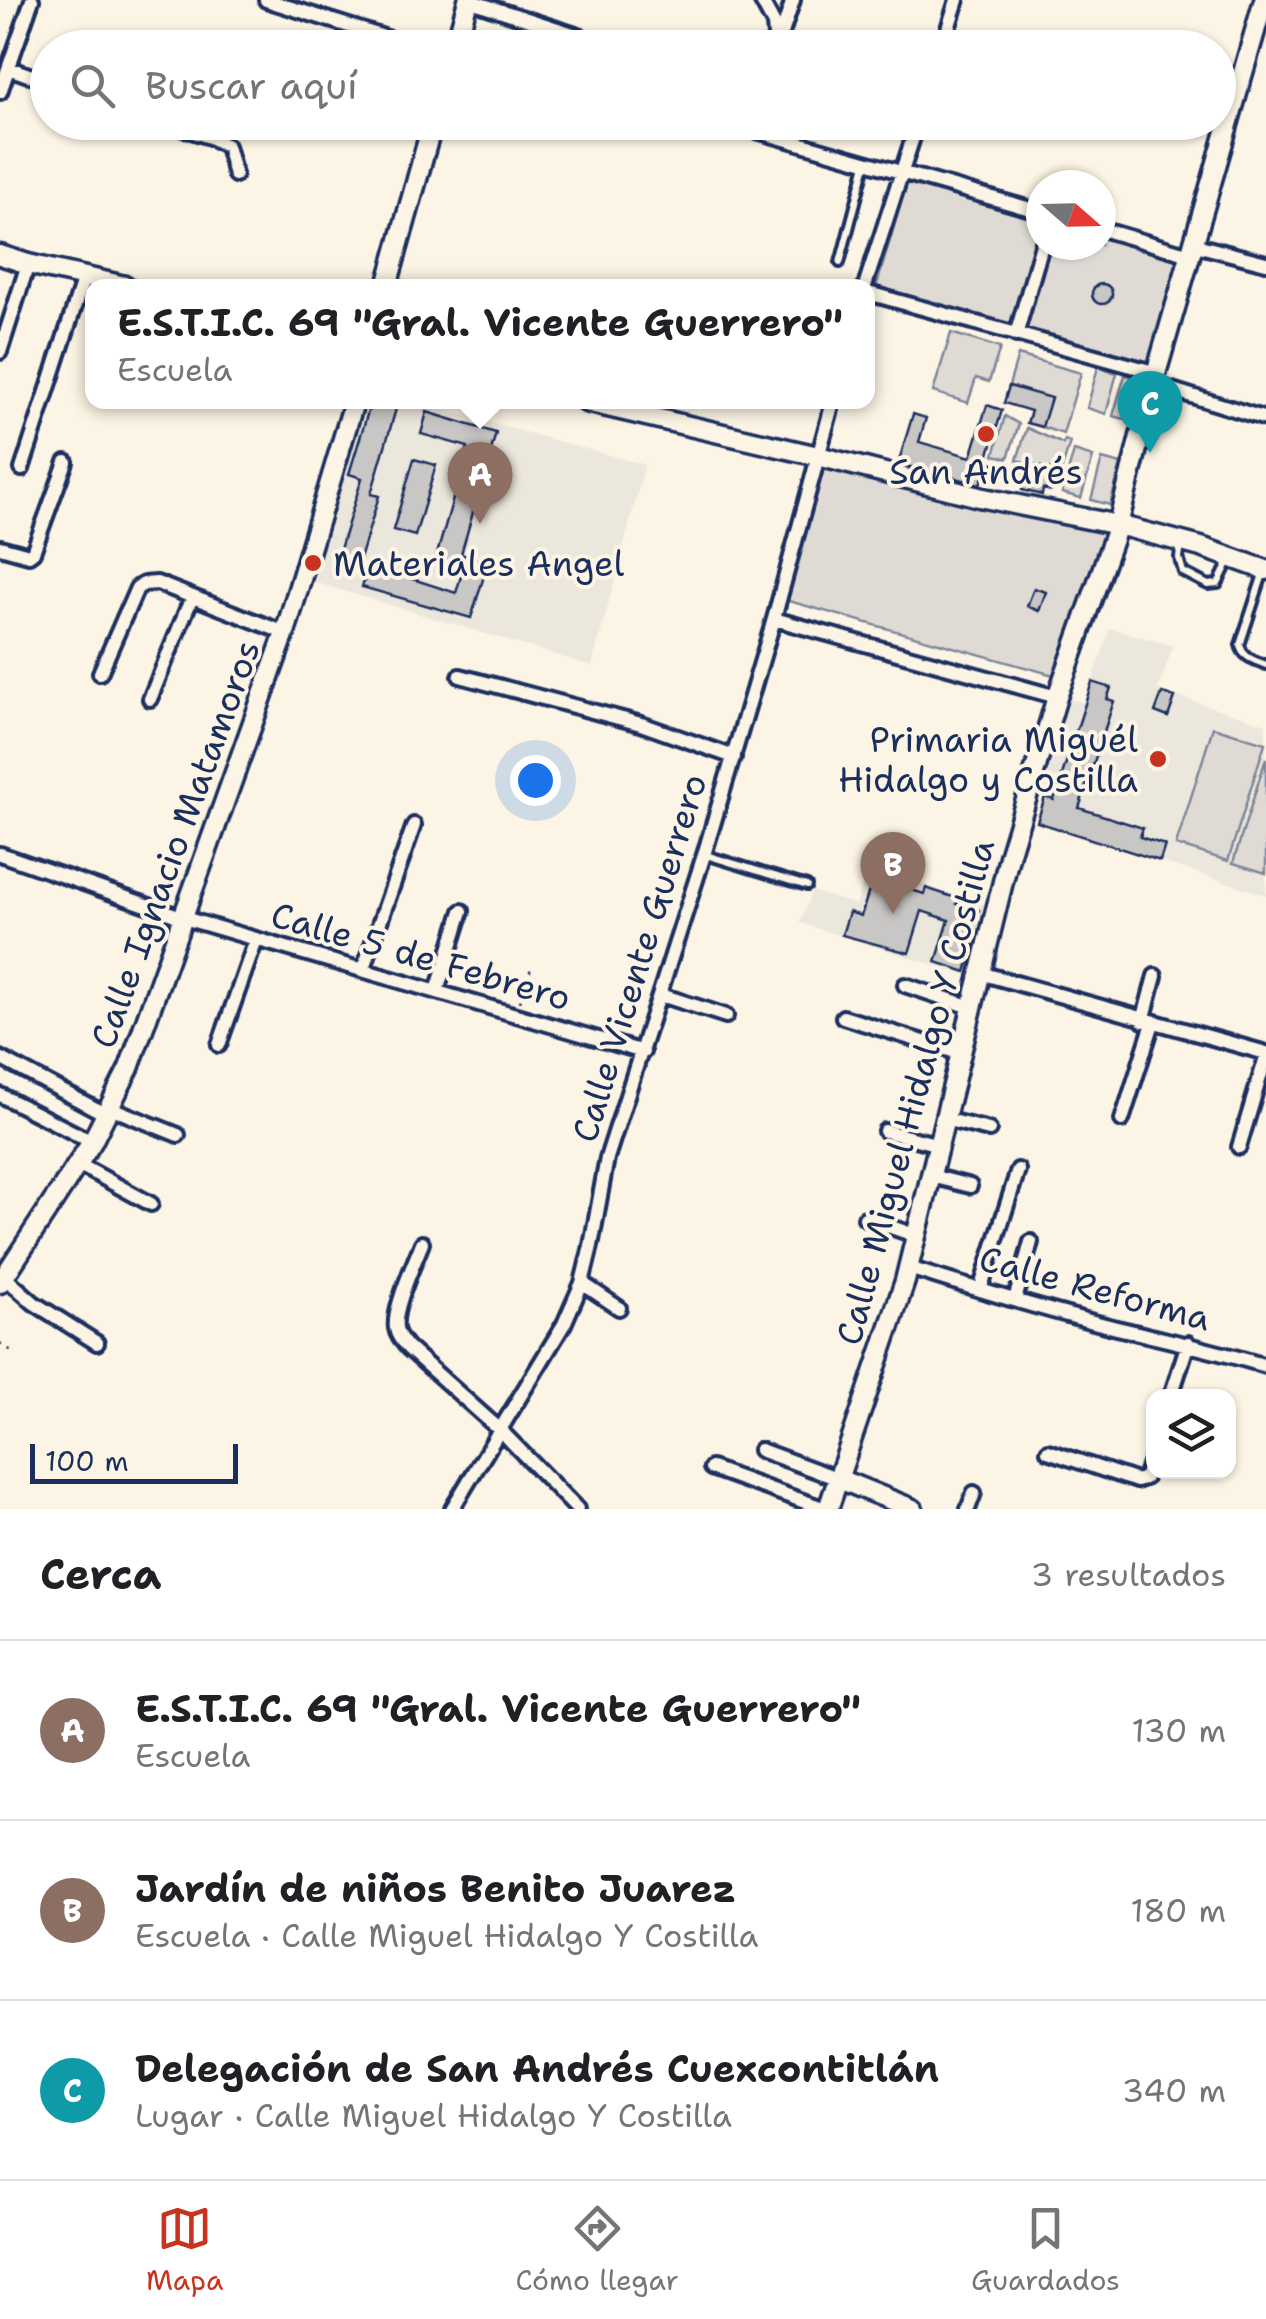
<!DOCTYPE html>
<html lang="es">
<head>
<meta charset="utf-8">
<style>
	body { margin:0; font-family:"Shantell Sans",sans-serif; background:#f2f2f2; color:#202124 }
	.controls { position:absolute; right:30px; bottom:30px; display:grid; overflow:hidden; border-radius:20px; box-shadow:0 2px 8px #0004 }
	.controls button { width:90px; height:90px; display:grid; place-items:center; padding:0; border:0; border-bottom:2px solid #e0e0e0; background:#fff; color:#202124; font:50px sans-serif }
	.compass { position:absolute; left:1026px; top:170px; width:90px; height:90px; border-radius:50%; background:#fff; box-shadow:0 2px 8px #0004; rotate:110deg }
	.scale { position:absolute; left:30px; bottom:25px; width:208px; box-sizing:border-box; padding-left:10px; border:5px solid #1b2f5e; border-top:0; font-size:28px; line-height:35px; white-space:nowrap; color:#1b2f5e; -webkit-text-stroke:8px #fcf5e5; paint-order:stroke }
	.you { position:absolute; left:535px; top:780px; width:35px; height:35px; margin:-25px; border:8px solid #fff; border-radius:50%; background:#1a73e8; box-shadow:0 0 0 15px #1a73e833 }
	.badge { display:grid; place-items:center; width:65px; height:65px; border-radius:50%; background:#c8321e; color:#fff; font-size:32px; font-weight:700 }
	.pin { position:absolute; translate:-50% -82px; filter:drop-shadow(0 2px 5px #0008) }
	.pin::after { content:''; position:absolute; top:52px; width:35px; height:30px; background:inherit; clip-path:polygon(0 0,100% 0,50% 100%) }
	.popup { position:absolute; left:85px; top:279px; width:790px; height:130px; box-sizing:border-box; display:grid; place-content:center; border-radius:20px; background:#fff; filter:drop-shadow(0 2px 8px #0005); font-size:32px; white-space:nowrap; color:#757577 }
	.popup b { font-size:38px; color:#202124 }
	.popup::after { content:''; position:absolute; left:50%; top:100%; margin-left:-20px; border:20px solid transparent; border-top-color:#fff }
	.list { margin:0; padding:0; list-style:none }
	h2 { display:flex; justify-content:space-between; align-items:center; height:130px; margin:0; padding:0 40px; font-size:42px }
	h2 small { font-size:32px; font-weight:400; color:#757577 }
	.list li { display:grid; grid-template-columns:65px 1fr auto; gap:30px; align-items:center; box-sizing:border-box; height:180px; padding:0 40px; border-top:2px solid #e0e0e0 }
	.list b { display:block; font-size:38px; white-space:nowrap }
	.list p { margin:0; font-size:32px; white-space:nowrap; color:#757577 }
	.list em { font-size:32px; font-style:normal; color:#757577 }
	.icon { flex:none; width:55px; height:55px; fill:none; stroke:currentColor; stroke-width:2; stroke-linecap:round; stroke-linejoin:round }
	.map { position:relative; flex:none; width:1266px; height:1509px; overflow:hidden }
	.search { position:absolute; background:#fff; box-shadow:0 2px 8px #0004; left:30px; right:30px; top:30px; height:110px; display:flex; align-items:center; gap:25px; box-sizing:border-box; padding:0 35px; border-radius:55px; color:#757577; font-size:38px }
	.sheet { height:670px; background:#fff }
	nav { display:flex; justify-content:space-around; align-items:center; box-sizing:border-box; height:140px; border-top:2px solid #e0e0e0; background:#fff; font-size:28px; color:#757577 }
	nav a { display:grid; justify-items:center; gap:5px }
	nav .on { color:#c8321e }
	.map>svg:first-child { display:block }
	.built { fill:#ece7dc }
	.green { fill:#dfdbd4; stroke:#7d8599; stroke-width:2.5 }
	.building { fill:#c8c7c6; stroke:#1b2f5e; stroke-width:2.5 }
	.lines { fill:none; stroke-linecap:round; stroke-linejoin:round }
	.lane-casing { stroke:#1b2f5e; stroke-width:14 }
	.street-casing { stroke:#1b2f5e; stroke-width:20 }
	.secondary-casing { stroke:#1b2f5e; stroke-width:25 }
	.path { stroke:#1b2f5e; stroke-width:2.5; stroke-dasharray:2.5 8; stroke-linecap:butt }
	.lane { stroke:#fcf5e5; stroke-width:6 }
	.street { stroke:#fcf5e5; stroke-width:12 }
	.secondary { stroke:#fcf5e5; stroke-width:18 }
	.poi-dot { fill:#c8321e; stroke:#fcf5e5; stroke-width:4 }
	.labels { text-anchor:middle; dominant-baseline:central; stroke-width:8; stroke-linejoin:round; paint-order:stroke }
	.poi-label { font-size:35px; fill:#1b2f5e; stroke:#fcf5e5 }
	.street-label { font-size:35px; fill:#1b2f5e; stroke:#fcf5e5 }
</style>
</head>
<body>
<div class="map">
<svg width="1266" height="1509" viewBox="0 0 1266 1509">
	<rect width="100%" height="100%" fill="#fcf5e5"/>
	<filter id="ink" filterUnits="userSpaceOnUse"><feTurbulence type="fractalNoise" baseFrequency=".01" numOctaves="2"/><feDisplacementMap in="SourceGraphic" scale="20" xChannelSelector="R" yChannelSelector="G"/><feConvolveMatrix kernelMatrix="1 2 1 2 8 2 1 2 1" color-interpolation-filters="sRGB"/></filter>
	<g filter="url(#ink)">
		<path class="built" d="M367 402H415L645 465 592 666 313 582Z
			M1110 628 1173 646 1158 690 1266 724V895L1037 822 1045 797 1039 794 1070 699 1085 703Z
			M868 867 985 905 965 975 800 923 812 891 856 905Z"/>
		<path class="green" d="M908 179 1041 218V245H1101V235L1181 258 1150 366 876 288Z
			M951 333 1000 348 989 382 976 378 968 403 933 392Z
			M1018 355 1081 373 1063 434 1042 427 1050 398 1009 386Z
			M1098 367 1117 373 1106 414 1087 408Z
			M1125 375 1144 380 1132 421 1113 416Z
			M1005 416 1019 424 1008 458 994 455Z
			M1027 428 1063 444 1065 440 1070 442 1061 472 1017 460Z
			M1074 451 1093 457 1081 498 1062 493Z
			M1102 459 1121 464 1110 505 1091 500Z
			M825 464 978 508 1052 517 1106 531 1057 676 785 600Z
			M1213 727 1265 743 1228 861 1176 845Z
			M1266 758V873L1233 863Z"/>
		<path class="building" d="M1092 294a10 10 0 1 1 20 0a10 10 0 1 1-20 0Z
			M1009 386 1051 398 1042 427 1027 423 1031 411 1004 403Z
			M371 402H398L371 494 379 496 358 566 337 559 362 478 349 474Z
			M987 405 1002 410 987 461 994 463 989 479 983 477 980 484 898 464 913 414 926 418 919 442 971 457Z
			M427 412 496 433 461 554 488 563 471 618 362 587 369 565 456 593 463 569 435 561 468 447 421 434Z
			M414 459 436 465 415 536 393 530Z
			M1018 466 1055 476 1051 491 1043 489 1042 495 1022 490 1024 483 1014 480Z
			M1034 588 1046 592 1039 611 1027 606Z
			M1092 682 1111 688 1107 699 1114 701 1079 808 1143 828 1140 837 1165 845 1160 861 1037 822 1045 797 1054 800Z
			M1162 693 1175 697 1168 717 1155 712Z
			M873 878 924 894 926 888 959 899 957 904 979 910 969 943 974 945 966 972 936 962 949 920 922 911 909 953 842 935 849 912 861 916Z"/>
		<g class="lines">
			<defs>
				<path id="lane" d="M840 263 866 164
					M1181 543 1179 558 1183 572 1208 585 1218 584 1230 559
					M1264 571 1240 645C1243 658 1254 660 1266 665
					M706 855 807 886"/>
				<path id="street" d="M266 0 419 48
					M468 0 582 37
					M761 0 774 24 776 48
					M778 45 793 0
					M942 48 957 0
					M9 68 48 82
					M0 92 32 0
					M163 122 210 137 227 146 235 175
					M718 122 753 130 1041 212
					M1101 229 1190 255
					M1192 244 1266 263
					M865 286 918 122
					M868 293 1157 373
					M1016 335 1042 245
					M0 352 28 264
					M1153 384 1266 419
					M22 469 84 277
					M0 547 29 555 33 552 66 462
					M774 619 1057 697
					M100 673 137 588 144 584 157 583 285 633
					M460 676 641 724 734 757
					M150 699 192 597
					M0 854 184 918 643 1052
					M363 970 414 825
					M980 973 1266 1053
					M905 985 971 1007
					M437 991 462 911
					M661 995 726 1016
					M843 1017 959 1053
					M1143 1021 1155 976
					M219 1045 256 940
					M0 1058 107 1115
					M0 1095 92 1142
					M111 1108 178 1135
					M944 1119 989 1130
					M1122 1120 1153 1023
					M885 1131 939 1145
					M1239 1147 1266 1057
					M78 1164 151 1204
					M931 1176 970 1186
					M865 1218 917 1236
					M422 1243C415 1262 393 1308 396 1328 397 1336 403 1342 408 1348L501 1431 577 1509
					M909 1268C975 1289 1042 1309 1109 1326 1162 1339 1214 1350 1266 1366
					M0 1273 34 1303 97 1343
					M582 1283 619 1308
					M980 1290 1018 1170
					M1015 1300 1031 1242
					M1171 1396 1188 1343
					M760 1450 839 1479
					M1048 1451 1137 1481 1145 1478 1154 1453
					M711 1468 825 1509
					M452 1509 564 1324 582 1283 591 1246 607 1158 704 855 774 619 833 402
					M968 1509 974 1493"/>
				<path id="secondary" d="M455 48 468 0
					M0 255 28 264 125 286
					M387 286 433 122
					M586 402 818 456 979 497 1118 525 1201 547 1266 570
					M0 1283 92 1142 129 1068 285 633 354 402
					M839 1479 913 1509
					M828 1509 905 1281 1010 853 1057 697 1118 525 1153 384 1264 0"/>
			</defs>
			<use href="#lane" class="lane-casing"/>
			<use href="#street" class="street-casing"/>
			<use href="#secondary" class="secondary-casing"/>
			<path class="path" d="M520 1002 532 965
				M864 1290 883 1296
				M0 1343 16 1354"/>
			<use href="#lane" class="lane"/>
			<use href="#street" class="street"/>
			<use href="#secondary" class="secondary"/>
		</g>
	</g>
	<g class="poi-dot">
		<circle cx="986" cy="434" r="10"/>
		<circle cx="313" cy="563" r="10"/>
		<circle cx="1158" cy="759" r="10"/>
	</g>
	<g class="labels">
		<g class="poi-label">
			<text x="986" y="471">San Andrés</text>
			<text x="333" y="563" text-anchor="start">Materiales Angel</text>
			<text x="1138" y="739" text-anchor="end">Primaria Miguél<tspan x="1138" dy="40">Hidalgo y Costilla</tspan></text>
		</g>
		<g class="street-label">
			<text transform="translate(175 844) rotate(-70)">Calle Ignacio Matamoros</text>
			<text transform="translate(421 956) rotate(16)">Calle 5 de Febrero</text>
			<text transform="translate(639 958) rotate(-73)">Calle Vicente Guerrero</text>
			<text transform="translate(915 1092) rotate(-75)">Calle Miguel Hidalgo Y Costilla</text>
			<text transform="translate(1095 1288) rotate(15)">Calle Reforma</text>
		</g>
	</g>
</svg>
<div class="controls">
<button><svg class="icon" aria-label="layers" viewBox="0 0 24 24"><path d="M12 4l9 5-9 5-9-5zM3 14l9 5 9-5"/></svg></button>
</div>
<svg class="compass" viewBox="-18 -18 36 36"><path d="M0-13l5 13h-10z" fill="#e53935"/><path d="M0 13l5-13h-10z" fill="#757577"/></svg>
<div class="scale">100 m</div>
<div class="you"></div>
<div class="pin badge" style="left:480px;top:524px;background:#8d6e63">A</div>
<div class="popup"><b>E.S.T.I.C. 69 &quot;Gral. Vicente Guerrero&quot;</b>Escuela</div>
<div class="pin badge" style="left:893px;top:914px;background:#8d6e63">B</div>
<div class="pin badge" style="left:1150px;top:453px;background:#0f9aa8">C</div>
<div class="search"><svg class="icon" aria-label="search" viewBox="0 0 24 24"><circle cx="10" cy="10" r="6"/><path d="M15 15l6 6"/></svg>Buscar aquí</div>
</div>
<section class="sheet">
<h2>Cerca<small>3 resultados</small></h2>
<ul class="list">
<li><span class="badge" style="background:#8d6e63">A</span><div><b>E.S.T.I.C. 69 &quot;Gral. Vicente Guerrero&quot;</b><p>Escuela</p></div><em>130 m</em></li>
<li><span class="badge" style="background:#8d6e63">B</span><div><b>Jardín de niños Benito Juarez</b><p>Escuela · Calle Miguel Hidalgo Y Costilla</p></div><em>180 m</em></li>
<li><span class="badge" style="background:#0f9aa8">C</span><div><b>Delegación de San Andrés Cuexcontitlán</b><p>Lugar · Calle Miguel Hidalgo Y Costilla</p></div><em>340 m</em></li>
</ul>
</section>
<nav>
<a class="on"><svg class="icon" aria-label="map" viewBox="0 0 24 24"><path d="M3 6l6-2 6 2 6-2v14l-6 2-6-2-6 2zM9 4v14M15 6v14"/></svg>Mapa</a>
<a><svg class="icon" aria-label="directions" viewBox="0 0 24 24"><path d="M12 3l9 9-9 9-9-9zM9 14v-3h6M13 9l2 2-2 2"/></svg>Cómo llegar</a>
<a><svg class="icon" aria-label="saved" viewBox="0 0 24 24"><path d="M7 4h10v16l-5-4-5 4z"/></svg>Guardados</a>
</nav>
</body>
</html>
